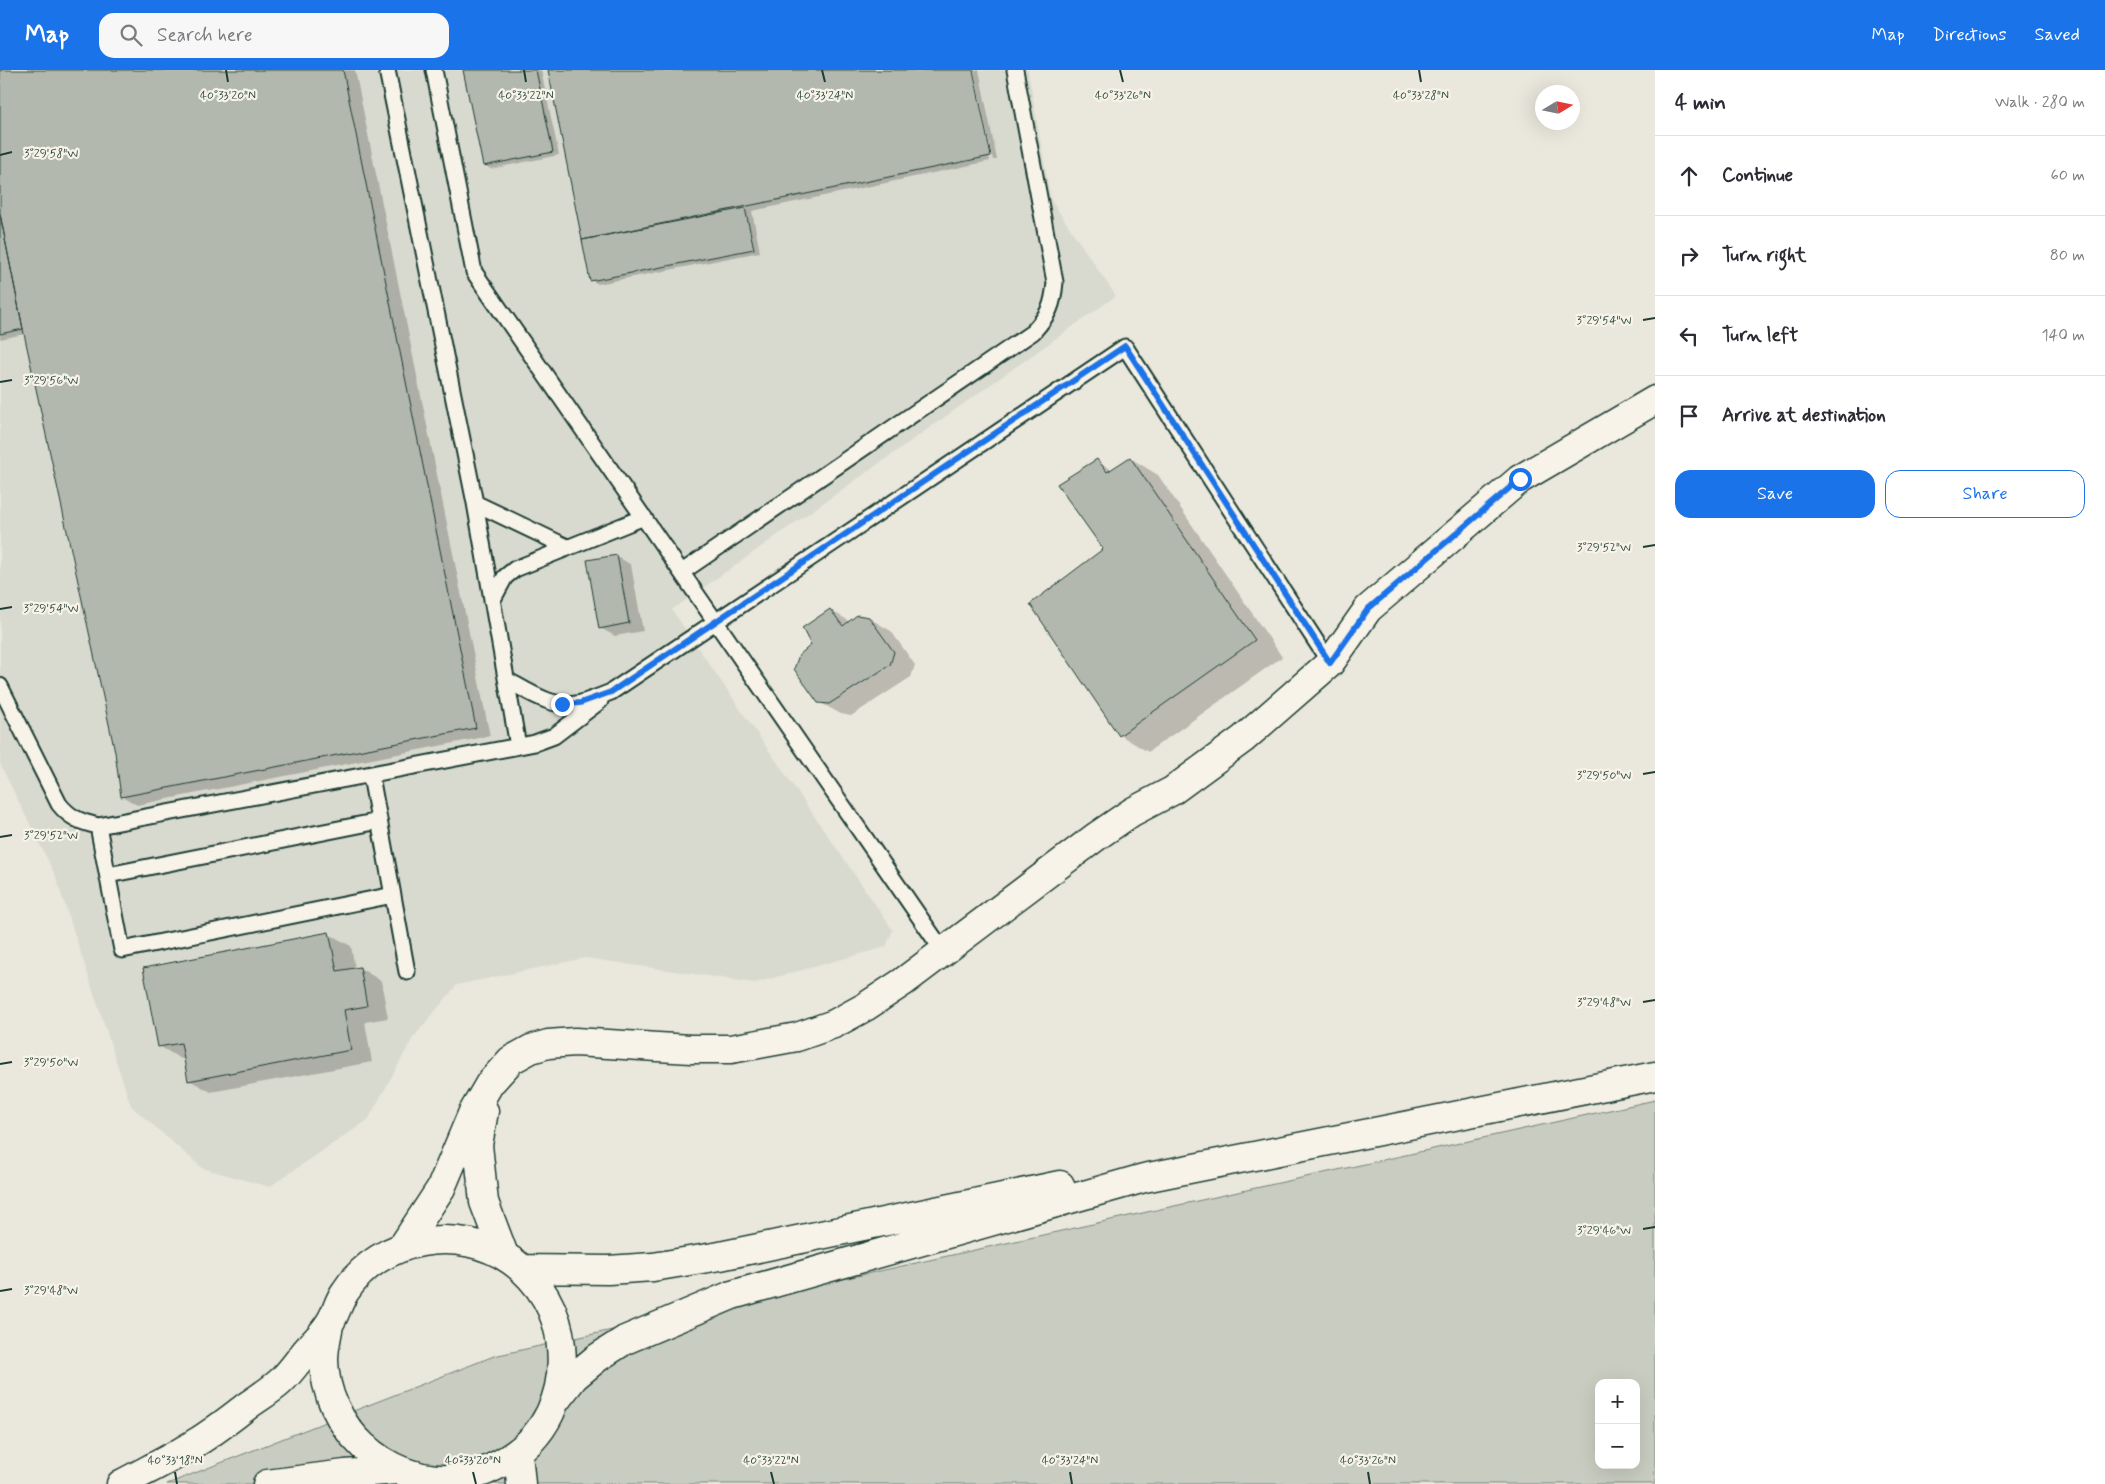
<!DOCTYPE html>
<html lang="en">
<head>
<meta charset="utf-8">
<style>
	body { margin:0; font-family:Mynerve,sans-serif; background:#f7f7f7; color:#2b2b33 }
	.controls { position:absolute; right:15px; bottom:15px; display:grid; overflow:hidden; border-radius:10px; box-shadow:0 5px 20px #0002 }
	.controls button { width:45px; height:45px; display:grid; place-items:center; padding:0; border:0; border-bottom:1px solid #e1e1e2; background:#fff; color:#2b2b33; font:25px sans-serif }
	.compass { position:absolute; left:1535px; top:15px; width:45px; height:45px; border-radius:50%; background:#fff; box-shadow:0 5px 20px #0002; rotate:80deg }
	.stop { position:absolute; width:15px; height:15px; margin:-11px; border:4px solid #1a73e8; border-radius:50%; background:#fff }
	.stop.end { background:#1a73e8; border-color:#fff; box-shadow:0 1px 5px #0008 }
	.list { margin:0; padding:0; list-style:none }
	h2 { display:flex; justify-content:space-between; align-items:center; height:65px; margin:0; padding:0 20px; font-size:21px }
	h2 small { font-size:16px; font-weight:400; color:#7c7c81 }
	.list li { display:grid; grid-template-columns:32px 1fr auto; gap:15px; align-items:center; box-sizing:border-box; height:80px; padding:0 20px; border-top:1px solid #e1e1e2 }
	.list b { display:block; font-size:19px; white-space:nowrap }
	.list em { font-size:16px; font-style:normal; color:#7c7c81 }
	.actions { display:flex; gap:10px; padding:15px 20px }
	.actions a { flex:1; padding:11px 0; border:1px solid #1a73e8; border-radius:15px; text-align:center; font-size:18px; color:#1a73e8 }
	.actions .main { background:#1a73e8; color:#fff }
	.icon { flex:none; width:28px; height:28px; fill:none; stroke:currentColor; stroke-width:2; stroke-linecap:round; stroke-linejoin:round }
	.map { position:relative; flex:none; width:1655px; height:1414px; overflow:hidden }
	header { display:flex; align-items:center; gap:30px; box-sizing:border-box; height:70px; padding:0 25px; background:#1a73e8; color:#fff }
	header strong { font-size:24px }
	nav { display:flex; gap:28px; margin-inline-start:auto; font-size:18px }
	.search { width:350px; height:45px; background:#f7f7f7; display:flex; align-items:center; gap:12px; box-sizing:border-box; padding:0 18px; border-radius:15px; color:#7c7c81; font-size:19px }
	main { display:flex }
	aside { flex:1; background:#fff }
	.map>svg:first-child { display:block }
	.built { fill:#d9dacf }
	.green { fill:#c8ccc1; stroke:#74847a; fill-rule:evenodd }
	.shadow { fill:#0003 }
	.building { fill:#b2b8ae; stroke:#1f3d34 }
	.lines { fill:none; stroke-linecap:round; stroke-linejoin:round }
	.service-casing { stroke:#1f3d34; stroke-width:19 }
	.minor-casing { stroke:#1f3d34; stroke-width:31 }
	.tertiary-casing { stroke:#1f3d34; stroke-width:31 }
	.trunk-casing { stroke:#1f3d34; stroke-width:31 }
	.service { stroke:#f7f3e8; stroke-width:15 }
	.minor { stroke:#f7f3e8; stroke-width:28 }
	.tertiary { stroke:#f7f3e8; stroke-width:28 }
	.trunk { stroke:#f7f3e8; stroke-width:28 }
	.route { stroke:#1a73e8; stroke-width:6 }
	.ticks { fill:none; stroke:#1f3d34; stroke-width:2 }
	.ticks-label { font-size:12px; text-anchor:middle; fill:#1f3d34; stroke:#f7f3e8; stroke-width:4.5; stroke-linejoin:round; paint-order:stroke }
</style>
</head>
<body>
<header>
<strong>Map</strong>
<div class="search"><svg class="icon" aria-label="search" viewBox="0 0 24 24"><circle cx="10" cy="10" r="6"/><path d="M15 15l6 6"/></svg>Search here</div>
<nav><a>Map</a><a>Directions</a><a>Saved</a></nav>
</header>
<main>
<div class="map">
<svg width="1655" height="1414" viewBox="0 0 1655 1414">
	<rect width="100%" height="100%" fill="#eae8dd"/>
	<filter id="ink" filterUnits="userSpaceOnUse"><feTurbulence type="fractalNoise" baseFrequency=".02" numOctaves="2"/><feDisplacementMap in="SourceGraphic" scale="10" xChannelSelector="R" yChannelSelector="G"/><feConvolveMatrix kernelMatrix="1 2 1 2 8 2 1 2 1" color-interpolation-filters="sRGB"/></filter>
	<g filter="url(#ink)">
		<path class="built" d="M0 0H1028L1051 130 1116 226 672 540 893 860 886 877 755 913 585 888 457 915 413 968 368 1050 269 1117 202 1098 131 1036 55 805 0 694Z"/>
		<path class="green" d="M1655 1030V1414H167L494 1286ZM1599 1313H1636V1395H1599Z"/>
		<path class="shadow" d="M0 0H355L490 666 137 735 122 726 117 682 25 264 0 269Z
			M465 0H541L559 85 491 99 484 95Z
			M549 0H972L990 91 752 141 760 182 598 214 591 210Z
			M974 0H979L997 90H993Z
			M1130 388 1158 405 1282 587 1148 682 1120 665 1032 534 1105 480 1097 391 1112 400Z
			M617 486 631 495 643 561 615 566 600 558Z
			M830 540 851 552 869 548 891 561 915 595 911 607 851 646 841 644 819 632 812 575Z
			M329 864 351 876 355 899 360 898 381 911 388 948 365 952 372 992 211 1022 189 1010 185 988 181 989 159 976Z"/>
		<path class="building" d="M0 0H343L476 658 121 727 115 682 23 259 0 144Z
			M463 0H536L553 82 483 96Z
			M548 0H973L991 86 582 170Z
			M745 138 754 179 590 211 582 170Z
			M0 144 23 259 0 264Z
			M1130 387 1255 570 1119 666 1030 534 1103 479 1057 414 1097 389 1107 402Z
			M617 485 629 553 599 559 587 490Z
			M830 539 843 556 857 545 869 547 894 582 890 595 829 634 818 633 794 599 799 585 811 575 802 558Z
			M329 862 337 901 360 897 367 936 344 940 351 980 188 1011 181 973 158 977 143 898Z"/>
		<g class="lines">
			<defs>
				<path id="service" d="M387 0 475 433 518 676
					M434 0 474 202 943 881
					M475 433 567 477
					M682 502 1033 262C1049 244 1053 236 1055 212L1015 0
					M492 531 505 507 515 499 644 447
					M507 610C529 622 554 640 581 633 591 630 601 626 611 622L1125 277 1330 593
					M0 616 59 734C70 748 81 752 98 756L535 673 554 666 600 631
					M371 706 407 902
					M98 756 122 880 393 825
					M108 805 379 751"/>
				<path id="minor" d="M484 1041 478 1075 484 1132 504 1185
					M403 1176 441 1118 473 1042 490 1013 511 990 531 979 548 974 575 972 691 979H731L797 967 834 954 865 937 903 912 1097 766 1132 742 1172 721 1243 669 1330 593 1368 539 1520 409 1655 330"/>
				<path id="tertiary" d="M523 1199 608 1200 653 1197 720 1186 1060 1115
					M556 1330 574 1307 597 1288 625 1270 732 1225 1144 1108 1655 1006
					M121 1414C147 1400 173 1388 197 1372 215 1361 231 1348 247 1336 258 1328 270 1321 280 1312 290 1303 298 1291 306 1281 314 1272 323 1264 329 1254 336 1244 338 1232 345 1222 380 1167 460 1154 512 1191 540 1211 558 1242 561 1276 566 1324 546 1368 503 1392 488 1401 469 1408 451 1409 384 1413 325 1356 324 1290 324 1278 327 1266 329 1255
					M267 1414 345 1404 397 1400"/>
				<path id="trunk" d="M518 1384 521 1414
					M415 1405 425 1414"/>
			</defs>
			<use href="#service" class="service-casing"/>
			<use href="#minor" class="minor-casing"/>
			<use href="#tertiary" class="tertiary-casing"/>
			<use href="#trunk" class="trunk-casing"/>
			<use href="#service" class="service"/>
			<use href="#minor" class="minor"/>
			<use href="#tertiary" class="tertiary"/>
			<use href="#trunk" class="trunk"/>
		</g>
	</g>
	<g class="lines" filter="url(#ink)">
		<path class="route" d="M562 634 580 633 611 622 1125 276 1330 593 1368 539 1520 409"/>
	</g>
	<path class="ticks" d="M226 0 228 12M524 0 526 12M822 0 825 12M1120 0 1123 12M1419 0 1421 12M0 85 12 82M1643 250 1655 248M0 312 12 310M1643 477 1655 475M0 539 12 537M1643 704 1655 702M0 767 12 765M1643 932 1655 930M0 994 12 992M1643 1159 1655 1157M0 1221 12 1219M175 1402 177 1414M473 1402 476 1414M771 1402 774 1414M1070 1402 1072 1414M1368 1402 1370 1414"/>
	<g class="ticks-label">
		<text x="228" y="29">40°33'20"N</text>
		<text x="526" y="29">40°33'22"N</text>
		<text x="825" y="29">40°33'24"N</text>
		<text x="1123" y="29">40°33'26"N</text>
		<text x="1421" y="29">40°33'28"N</text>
		<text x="51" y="87">3°29'58"W</text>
		<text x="1604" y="254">3°29'54"W</text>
		<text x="51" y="314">3°29'56"W</text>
		<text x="1604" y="481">3°29'52"W</text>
		<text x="51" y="542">3°29'54"W</text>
		<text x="1604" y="709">3°29'50"W</text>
		<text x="51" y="769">3°29'52"W</text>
		<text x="1604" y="936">3°29'48"W</text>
		<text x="51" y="996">3°29'50"W</text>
		<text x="1604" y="1164">3°29'46"W</text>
		<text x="51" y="1224">3°29'48"W</text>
		<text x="175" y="1394">40°33'18"N</text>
		<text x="473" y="1394">40°33'20"N</text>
		<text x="771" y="1394">40°33'22"N</text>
		<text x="1070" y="1394">40°33'24"N</text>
		<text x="1368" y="1394">40°33'26"N</text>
	</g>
</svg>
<div class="controls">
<button>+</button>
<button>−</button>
</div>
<svg class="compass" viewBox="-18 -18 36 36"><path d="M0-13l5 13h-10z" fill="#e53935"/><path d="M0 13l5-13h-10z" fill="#7c7c81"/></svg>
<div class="stop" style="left:1520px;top:409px"></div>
<div class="stop end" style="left:562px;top:634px"></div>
</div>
<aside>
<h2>4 min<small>Walk · 280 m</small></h2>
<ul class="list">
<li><svg class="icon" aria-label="ahead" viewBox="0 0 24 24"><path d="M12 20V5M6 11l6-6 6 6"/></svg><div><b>Continue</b></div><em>60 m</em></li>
<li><svg class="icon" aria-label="right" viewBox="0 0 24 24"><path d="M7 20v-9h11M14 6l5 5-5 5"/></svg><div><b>Turn right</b></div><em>80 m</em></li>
<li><svg class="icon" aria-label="left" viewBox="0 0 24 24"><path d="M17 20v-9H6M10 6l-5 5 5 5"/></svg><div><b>Turn left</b></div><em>140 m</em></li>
<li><svg class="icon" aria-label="arrive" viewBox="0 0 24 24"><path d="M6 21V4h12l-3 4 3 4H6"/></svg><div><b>Arrive at destination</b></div></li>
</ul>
<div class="actions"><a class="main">Save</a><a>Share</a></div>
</aside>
</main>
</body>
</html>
